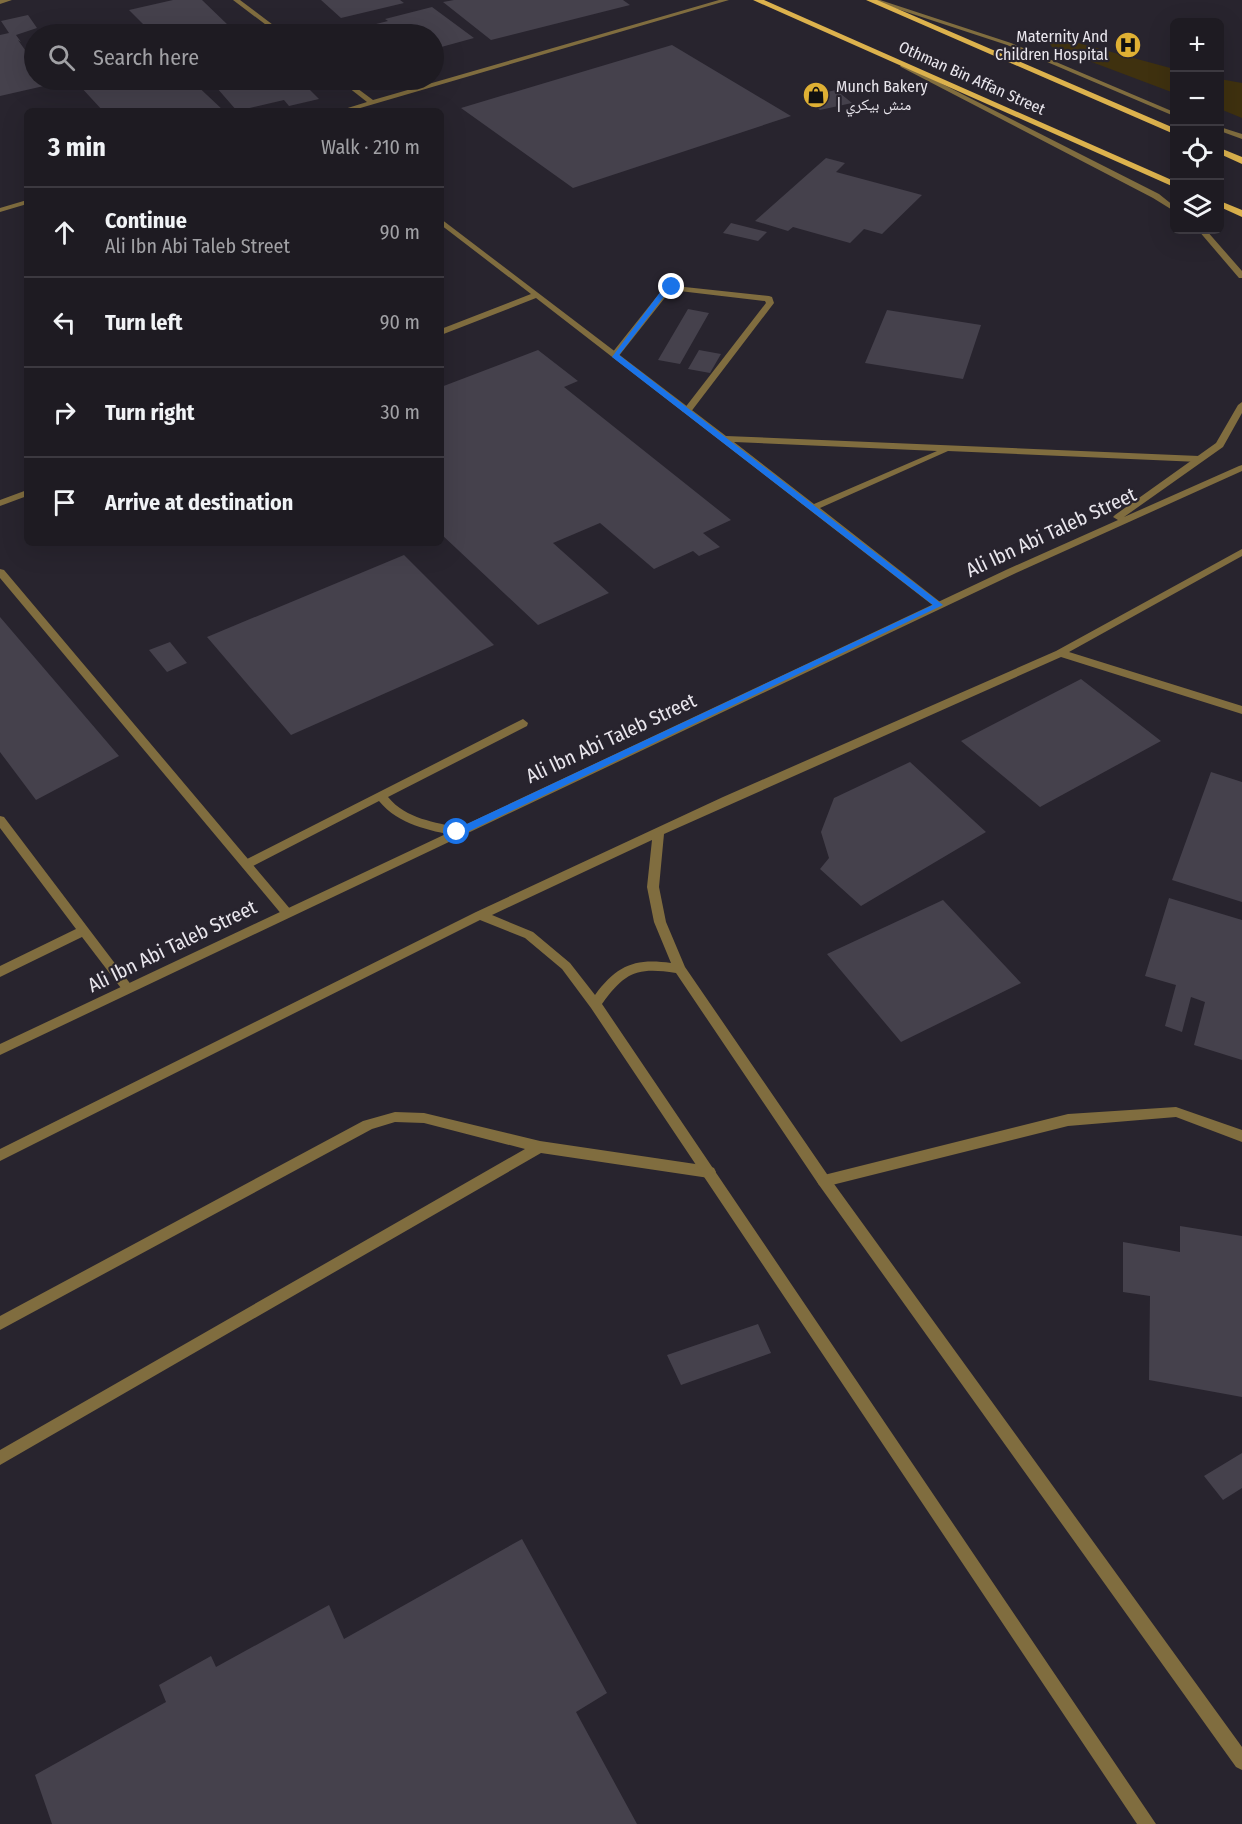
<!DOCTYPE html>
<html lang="en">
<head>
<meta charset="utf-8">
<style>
	body { margin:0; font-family:"Fira Sans Condensed","Noto Naskh Arabic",sans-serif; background:#2b282f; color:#f1f3f6 }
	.controls { position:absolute; right:18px; top:18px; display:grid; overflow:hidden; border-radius:9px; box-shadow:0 6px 24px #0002 }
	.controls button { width:54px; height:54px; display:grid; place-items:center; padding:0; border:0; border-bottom:2px solid #3c3940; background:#1e1b22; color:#f1f3f6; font:30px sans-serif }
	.stop { position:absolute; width:18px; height:18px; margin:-14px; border:4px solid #1a73e8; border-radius:50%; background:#fff }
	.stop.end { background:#1a73e8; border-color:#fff; box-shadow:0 2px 6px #0008 }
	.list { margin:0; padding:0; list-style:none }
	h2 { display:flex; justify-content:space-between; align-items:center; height:78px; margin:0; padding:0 24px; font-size:26px }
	h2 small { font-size:20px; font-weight:400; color:#a1a1a5 }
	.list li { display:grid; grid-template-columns:39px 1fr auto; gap:18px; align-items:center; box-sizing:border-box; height:90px; padding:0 24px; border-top:2px solid #3c3940 }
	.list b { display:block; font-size:22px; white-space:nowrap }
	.list p { margin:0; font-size:20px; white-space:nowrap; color:#a1a1a5 }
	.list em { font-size:20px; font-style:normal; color:#a1a1a5 }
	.icon { flex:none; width:33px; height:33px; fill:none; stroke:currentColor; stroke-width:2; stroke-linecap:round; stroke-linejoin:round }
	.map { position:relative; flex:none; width:1242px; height:1824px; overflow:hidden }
	.search { position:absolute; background:#1e1b22; box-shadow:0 6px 24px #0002; left:24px; top:24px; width:420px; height:66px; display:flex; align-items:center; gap:15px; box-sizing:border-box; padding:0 21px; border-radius:33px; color:#a1a1a5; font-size:22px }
	.panel { position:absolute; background:#1e1b22; box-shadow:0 6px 24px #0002; left:24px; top:108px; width:420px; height:438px; border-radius:9px }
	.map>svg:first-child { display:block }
	.green { fill:#3f310f }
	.building { fill:#45414c }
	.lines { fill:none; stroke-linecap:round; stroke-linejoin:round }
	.service { fill:#806d3f; fill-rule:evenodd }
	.minor { fill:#806d3f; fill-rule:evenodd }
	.tertiary { fill:#806d3f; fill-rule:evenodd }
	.primary { fill:#dcb24d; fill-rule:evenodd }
	.route { fill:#1a73e8 }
	.labels { text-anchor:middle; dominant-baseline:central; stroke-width:4.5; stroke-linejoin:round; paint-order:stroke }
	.far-poi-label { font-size:16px; fill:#e9e6ed; stroke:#28242e; text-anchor:end }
	.far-street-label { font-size:16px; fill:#e9e6ed; stroke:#28242e }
	.street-label { font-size:20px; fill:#e9e6ed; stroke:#28242e }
</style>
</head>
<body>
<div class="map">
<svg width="1242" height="1824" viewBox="0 0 1242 1824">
	<rect width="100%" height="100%" fill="#28242e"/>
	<path class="green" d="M1060 38 1174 69V93L1052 47 1049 42Z
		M1220 79 1242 83V118L1220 109Z"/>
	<path class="building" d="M173 0H202L229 26 190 34H153L129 10Z
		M321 0H400L404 3 341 18Z
		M454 0H623L630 5 491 40 443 2Z
		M432 7 474 38 434 49V34H389L376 24 388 21 385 19Z
		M28 15 37 28 16 35 21 42 18 40 30 57 34 56V80H54L57 83 0 96V35L9 33 1 21Z
		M109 28 112 32 129 28 134 34H82Z
		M672 45 791 116 573 188 461 108Z
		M102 80H191L224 111H103L79 85Z
		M210 80H300L319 99 289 106 284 100 237 111Z
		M836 90 852 103 820 110 804 97Z
		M826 158 845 163 836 172 922 195 882 234 864 229 850 243 793 227 788 231 755 221Z
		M731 223 767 232 758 241 723 233Z
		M688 309 709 313 680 364 658 360Z
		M887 310 981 325 963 379 865 363Z
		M538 350 578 381 564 387 731 520 703 533 720 547 699 556 693 551 654 569 600 523 553 543 609 593 538 625 441 534V387Z
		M699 350 721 354 710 373 688 369Z
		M404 555 494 645 291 735 207 637Z
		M0 617 119 756 36 800 0 752Z
		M170 642 187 663 167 672 149 650Z
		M1081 679 1161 741 1040 807 961 741Z
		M910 762 986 832 861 906 820 869 829 858 821 832 834 798Z
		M1211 772 1242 782V902L1172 880Z
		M1169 898 1242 920V1060L1194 1045 1205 1002 1191 997 1182 1032 1165 1026 1176 985 1145 976Z
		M943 900 1021 983 901 1042 827 954Z
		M1180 1226 1242 1236V1397L1149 1380 1150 1296 1123 1292V1242L1180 1252Z
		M758 1324 771 1353 681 1385 667 1355Z
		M1242 1453V1488L1223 1500 1204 1476Z
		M522 1539 607 1693 576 1712 637 1824H52L35 1775 166 1702 159 1685 211 1656 216 1667 329 1605 344 1639Z"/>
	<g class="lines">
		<path class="service" d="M666 285 769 296 772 297 774 303 690 413 687 414 682 411 684 409 766 303 765 301 671 290 618 357H612V353Z
			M523 719 528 723 527 726 388 797C407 820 434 821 461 829L463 832 461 835 457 836C428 830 399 825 379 801L251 867 247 868 241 864 243 861Z
			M0 816 4 817 132 986 134 989 132 992H124L82 937 0 977V966L76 929 0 828Z
			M395 1112 424 1113 540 1141 709 1166 714 1168 716 1172 714 1176 709 1178 541 1153 0 1465V1450L525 1149 424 1123 395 1122 372 1129 0 1330V1316L363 1121Z"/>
		<path class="minor" d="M0 0H12L0 4Z
			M233 0H240L285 34H278Z
			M719 0H729L350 111H338L367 102 339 80H346L373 100Z
			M27 200V204L0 212V208Z
			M441 219 726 436 1199 456 1204 459 1199 462 948 451 820 508 944 605 939 608 935 607 536 298 441 335V329L531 294 441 225ZM734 442 937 451 814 504Z
			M27 490V496L0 506V500Z
			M0 569 4 570 291 910 293 913 291 916H283L0 578Z
			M1176 1107 1242 1130V1142L1176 1117 1068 1126 824 1187 819 1185 817 1181 819 1177 824 1175 1068 1114Z"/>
		<path class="tertiary" d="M870 0H880L1011 43 1174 112V116L1007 45Z
			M903 64 1159 194 1174 206V211L1153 198 901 67 900 66Z
			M1220 127 1242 134V139L1220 131Z
			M1198 230H1206L1242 271V278H1239Z
			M1242 402V413L1223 447 1124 517 1239 466 1242 465V471L1016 573 0 1055V1044L1008 569 1118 520 1113 517 1115 515 1216 443 1238 405Z
			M1242 549V556L1069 652 1242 706V714L1061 657 664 834 659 887 666 922 685 967 829 1177 1242 1747V1770L1236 1767 819 1185 676 973C637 967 625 972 602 1004L1156 1824H1137L591 1008 562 969 525 938 480 920 0 1161V1149L476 912 723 797 1056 651ZM652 840 647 887 654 922 671 963C635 958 617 965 595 995L570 963 533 932 492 915Z"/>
		<path class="primary" d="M753 0H764L1174 181V187Z
			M866 0H877L1174 128V134Z
			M1220 148 1242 157V164L1220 154Z
			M1220 201 1242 210V217L1220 207Z"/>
	</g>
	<path class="route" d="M672 285 674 289 669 290 619 355 943 605 461 835H454V830L933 605 612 357 664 287Z"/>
	<defs>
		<symbol id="hospital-disc" viewBox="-11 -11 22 22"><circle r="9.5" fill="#dfb034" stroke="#28242e"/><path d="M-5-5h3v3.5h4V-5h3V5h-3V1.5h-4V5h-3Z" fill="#111"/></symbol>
		<symbol id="shop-disc" viewBox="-11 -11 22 22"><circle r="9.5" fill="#dfb034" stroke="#28242e"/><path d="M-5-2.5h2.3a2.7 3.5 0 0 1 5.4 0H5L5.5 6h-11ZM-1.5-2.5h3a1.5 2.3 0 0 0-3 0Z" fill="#111"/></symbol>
	</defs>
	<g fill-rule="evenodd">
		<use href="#hospital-disc" x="1113" y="30" width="30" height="30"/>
		<use href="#shop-disc" x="801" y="80" width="30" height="30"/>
	</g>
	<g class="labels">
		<g class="far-poi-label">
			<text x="1108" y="36">Maternity And<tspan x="1108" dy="18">Children Hospital</tspan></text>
			<text x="836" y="86" text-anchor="start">Munch Bakery<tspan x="836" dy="18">| منش بيكري</tspan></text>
		</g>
		<g class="far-street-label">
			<text transform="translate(972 78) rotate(24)">Othman Bin Affan Street</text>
		</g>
		<g class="street-label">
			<text transform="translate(1051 532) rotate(-25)">Ali Ibn Abi Taleb Street</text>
			<text transform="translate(611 738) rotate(-25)">Ali Ibn Abi Taleb Street</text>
			<text transform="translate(172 946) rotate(-26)">Ali Ibn Abi Taleb Street</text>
		</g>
	</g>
</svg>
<div class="controls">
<button>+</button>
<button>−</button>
<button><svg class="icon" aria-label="locate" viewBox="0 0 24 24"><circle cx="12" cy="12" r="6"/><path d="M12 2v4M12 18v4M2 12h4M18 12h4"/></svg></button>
<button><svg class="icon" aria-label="layers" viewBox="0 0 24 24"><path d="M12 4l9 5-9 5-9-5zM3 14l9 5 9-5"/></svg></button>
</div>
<div class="stop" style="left:457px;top:832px"></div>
<div class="stop end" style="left:672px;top:287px"></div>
<div class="search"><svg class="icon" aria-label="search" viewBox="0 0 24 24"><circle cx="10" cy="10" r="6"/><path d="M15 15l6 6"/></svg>Search here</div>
<section class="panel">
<h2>3 min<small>Walk · 210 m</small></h2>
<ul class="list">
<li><svg class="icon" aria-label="ahead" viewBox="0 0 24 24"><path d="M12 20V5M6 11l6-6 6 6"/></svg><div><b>Continue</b><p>Ali Ibn Abi Taleb Street</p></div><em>90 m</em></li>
<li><svg class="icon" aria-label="left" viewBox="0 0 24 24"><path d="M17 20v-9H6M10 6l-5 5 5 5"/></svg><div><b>Turn left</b></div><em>90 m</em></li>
<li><svg class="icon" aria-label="right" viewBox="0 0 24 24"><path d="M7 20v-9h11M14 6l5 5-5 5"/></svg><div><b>Turn right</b></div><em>30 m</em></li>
<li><svg class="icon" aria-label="arrive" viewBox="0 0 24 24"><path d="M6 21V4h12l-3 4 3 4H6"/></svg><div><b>Arrive at destination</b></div></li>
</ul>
</section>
</div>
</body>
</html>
